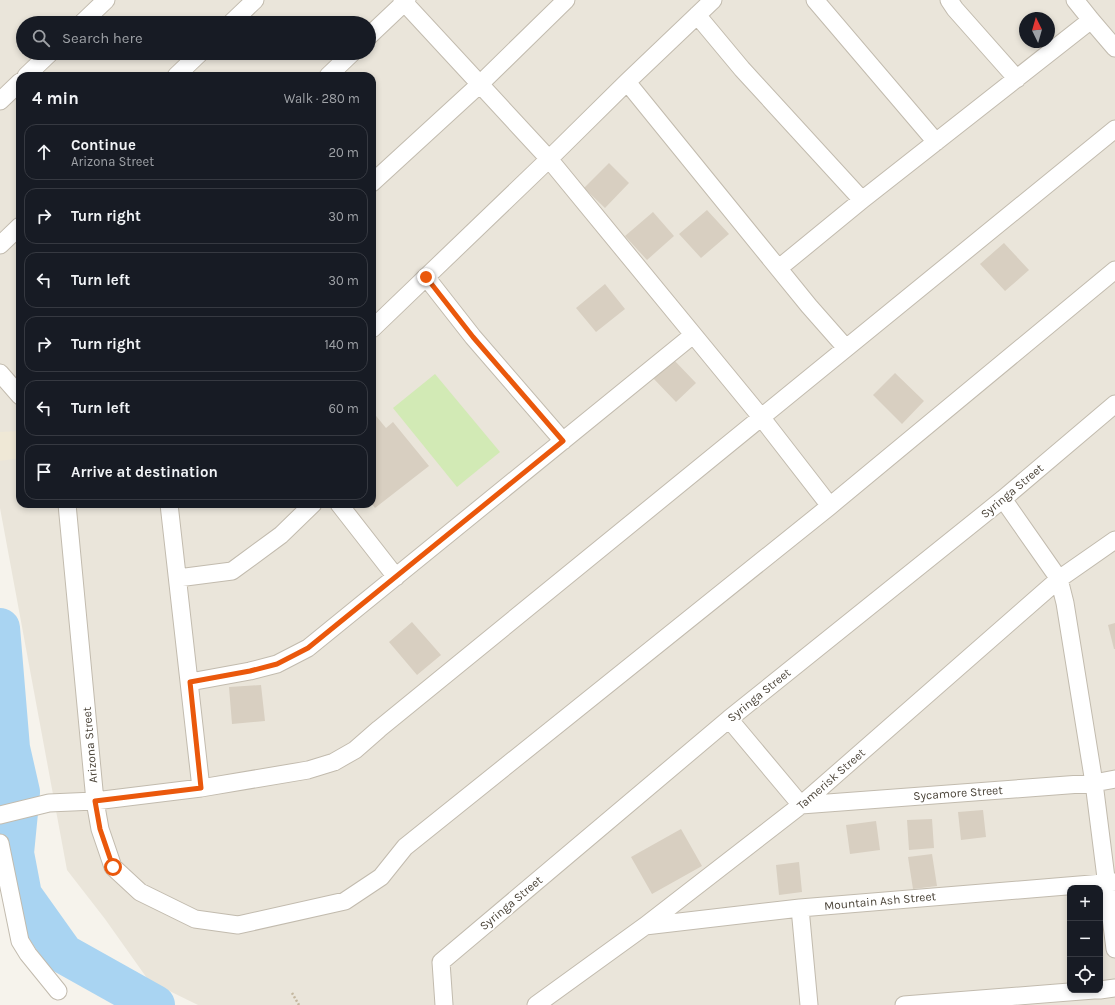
<!DOCTYPE html>
<html lang="en">
<head>
<meta charset="utf-8">
<style>
	body { margin:0; font-family:Karla,sans-serif; background:#242831; color:#f1f3f6 }
	.controls { position:absolute; right:12px; bottom:12px; display:grid; overflow:hidden; border-radius:8px; box-shadow:0 2px 6px #0003 }
	.controls button { width:36px; height:36px; display:grid; place-items:center; padding:0; border:0; border-bottom:1px solid #363941; background:#171b24; color:#f1f3f6; font:20px sans-serif }
	.compass { position:absolute; left:1019px; top:12px; width:36px; height:36px; border-radius:50%; background:#171b24; box-shadow:0 2px 6px #0003; rotate:355deg }
	.stop { position:absolute; width:12px; height:12px; margin:-9px; border:3px solid #ea580c; border-radius:50%; background:#fff }
	.stop.end { background:#ea580c; border-color:#fff; box-shadow:0 1px 4px #0008 }
	.list { margin:0; padding:0; list-style:none }
	h2 { display:flex; justify-content:space-between; align-items:center; height:52px; margin:0; padding:0 16px; font-size:17px }
	h2 small { font-size:13px; font-weight:400; color:#9ea1a6 }
	.list li { display:grid; grid-template-columns:26px 1fr auto; gap:12px; align-items:center; box-sizing:border-box; height:56px; margin:0 8px 8px; padding:0 8px; border:1px solid #363941; border-radius:12px }
	.list b { display:block; font-size:15px; white-space:nowrap }
	.list p { margin:0; font-size:13px; white-space:nowrap; color:#9ea1a6 }
	.list em { font-size:13px; font-style:normal; color:#9ea1a6 }
	.icon { flex:none; width:22px; height:22px; fill:none; stroke:currentColor; stroke-width:2; stroke-linecap:round; stroke-linejoin:round }
	.map { position:relative; flex:none; width:1115px; height:1005px; overflow:hidden }
	.search { position:absolute; background:#171b24; box-shadow:0 2px 6px #0003; left:16px; top:16px; width:360px; height:44px; display:flex; align-items:center; gap:10px; box-sizing:border-box; padding:0 14px; border-radius:22px; color:#9ea1a6; font-size:15px }
	.panel { position:absolute; background:#171b24; box-shadow:0 2px 6px #0003; left:16px; top:72px; width:360px; height:436px; border-radius:12px }
	.map>svg:first-child { display:block }
	.residential { fill:#eae5da; fill-rule:evenodd }
	.education { fill:#efe8d6 }
	.green { fill:#d2eab5 }
	.lines { fill:none; stroke-linecap:round; stroke-linejoin:round }
	.river { stroke:#a9d4f2; stroke-width:40 }
	.building { fill:#d8cfc1 }
	.minor-casing { stroke:#c2bbae; stroke-width:19 }
	.path { stroke:#c4b79f; stroke-width:2.5; stroke-dasharray:2 2; stroke-linecap:butt }
	.minor { stroke:#fff; stroke-width:17 }
	.route { stroke:#ea580c; stroke-width:5 }
	.labels { text-anchor:middle; dominant-baseline:central; stroke-width:4; stroke-linejoin:round; paint-order:stroke }
	.street-label { font-size:12px; fill:#4b4439; stroke:#fff }
</style>
</head>
<body>
<div class="map">
<svg width="1115" height="1005" viewBox="0 0 1115 1005">
	<rect width="100%" height="100%" fill="#f6f3ec"/>
	<path class="residential" d="M0 0H1115V1005H198L149 981 105 919 67 870 0 508ZM1025 18H1049V42H1025ZM23 23H369V53H23ZM20 76H372V504H20ZM1070 888H1100V990H1070Z"/>
	<path class="education" d="M20 431V458L0 461V432Z"/>
	<path class="green" d="M435 374 500 452 457 487 393 408Z"/>
	<g class="lines">
		<path class="river" d="M0 628 10 748 20 792 14 853 22 895 64 954 155 1005"/>
	</g>
	<path class="building" d="M609 163 629 183 605 208 584 188Z
		M707 210 729 234 701 258 679 234Z
		M653 212 674 236 647 260 625 236Z
		M1004 243 1029 270 1005 291 980 264Z
		M605 284 625 309 596 332 576 308Z
		M673 359 696 383 676 402 653 378Z
		M895 373 924 401 902 424 873 395Z
		M372 411 386 428 393 422 429 466 375 508 372 504Z
		M412 622 441 655 417 675 389 642Z
		M1115 623V649H1114L1108 625Z
		M261 685 265 721 232 724 229 687Z
		M983 810 986 837 961 840 958 812Z
		M932 819 934 848 909 850 907 820Z
		M876 821 880 850 850 854 846 825Z
		M681 829 702 866 652 894 631 857Z
		M932 854 937 886 913 889 908 857Z
		M799 862 802 892 779 895 776 865Z"/>
	<g class="lines">
		<defs>
			<path id="minor" d="M402 0 549 159 761 417 830 506
				M815 0 936 142
				M949 0 955 9 1017 79
				M1075 0 1091 20 1115 48
				M697 15 742 69 862 200
				M82 23 106 0
				M231 23 255 0
				M369 36 407 0
				M26 76 50 53
				M176 76 200 53
				M328 76 352 53
				M627 82 809 306 846 348
				M0 101 20 82
				M372 183 480 84 566 0
				M0 245 20 226
				M779 268 862 200 1091 20
				M426 277 473 337 563 441
				M372 329 549 159 627 82 713 0
				M0 373 20 396
				M1003 499 1059 579 1065 603 1094 783 1115 949
				M67 504 95 801 100 829 113 867 140 892 195 919 238 925 345 901 381 877 405 847 830 506 1115 270
				M169 504 201 788
				M339 504 396 577
				M178 578 232 571 281 535 313 504
				M190 682 250 671 277 664 308 648 693 335
				M729 719 801 805 1094 783 1115 779
				M0 815 49 803 95 801 201 788 308 770 334 762 355 750 379 729 1115 129
				M0 843 20 941 28 954 58 991
				M800 908 809 1005
				M645 926 800 908 1115 882
				M1100 990 1115 988
				M444 1005 441 962 729 719 1003 499 1115 404
				M536 1005 645 926 801 805 1059 579 1115 540
				M904 1005 1094 990"/>
		</defs>
		<use href="#minor" class="minor-casing"/>
		<path class="path" d="M292 993 299 1005"/>
		<use href="#minor" class="minor"/>
	</g>
	<g class="lines">
		<path class="route" d="M113 867 100 829 95 801 201 788 190 682 250 671 277 664 308 648 563 441 473 337 426 277"/>
	</g>
	<g class="labels">
		<g class="street-label">
			<text transform="translate(1012 491) rotate(-40)">Syringa Street</text>
			<text transform="translate(759 695) rotate(-39)">Syringa Street</text>
			<text transform="translate(90 745) rotate(-95)">Arizona Street</text>
			<text transform="translate(831 779) rotate(-41)">Tamerisk Street</text>
			<text transform="translate(958 793) rotate(-4)">Sycamore Street</text>
			<text transform="translate(880 901) rotate(-5)">Mountain Ash Street</text>
			<text transform="translate(511 903) rotate(-40)">Syringa Street</text>
		</g>
	</g>
</svg>
<div class="controls">
<button>+</button>
<button>−</button>
<button><svg class="icon" aria-label="locate" viewBox="0 0 24 24"><circle cx="12" cy="12" r="6"/><path d="M12 2v4M12 18v4M2 12h4M18 12h4"/></svg></button>
</div>
<svg class="compass" viewBox="-18 -18 36 36"><path d="M0-13l5 13h-10z" fill="#e53935"/><path d="M0 13l5-13h-10z" fill="#9ea1a6"/></svg>
<div class="stop" style="left:113px;top:867px"></div>
<div class="stop end" style="left:426px;top:277px"></div>
<div class="search"><svg class="icon" aria-label="search" viewBox="0 0 24 24"><circle cx="10" cy="10" r="6"/><path d="M15 15l6 6"/></svg>Search here</div>
<section class="panel">
<h2>4 min<small>Walk · 280 m</small></h2>
<ul class="list">
<li><svg class="icon" aria-label="ahead" viewBox="0 0 24 24"><path d="M12 20V5M6 11l6-6 6 6"/></svg><div><b>Continue</b><p>Arizona Street</p></div><em>20 m</em></li>
<li><svg class="icon" aria-label="right" viewBox="0 0 24 24"><path d="M7 20v-9h11M14 6l5 5-5 5"/></svg><div><b>Turn right</b></div><em>30 m</em></li>
<li><svg class="icon" aria-label="left" viewBox="0 0 24 24"><path d="M17 20v-9H6M10 6l-5 5 5 5"/></svg><div><b>Turn left</b></div><em>30 m</em></li>
<li><svg class="icon" aria-label="right" viewBox="0 0 24 24"><path d="M7 20v-9h11M14 6l5 5-5 5"/></svg><div><b>Turn right</b></div><em>140 m</em></li>
<li><svg class="icon" aria-label="left" viewBox="0 0 24 24"><path d="M17 20v-9H6M10 6l-5 5 5 5"/></svg><div><b>Turn left</b></div><em>60 m</em></li>
<li><svg class="icon" aria-label="arrive" viewBox="0 0 24 24"><path d="M6 21V4h12l-3 4 3 4H6"/></svg><div><b>Arrive at destination</b></div></li>
</ul>
</section>
</div>
</body>
</html>
